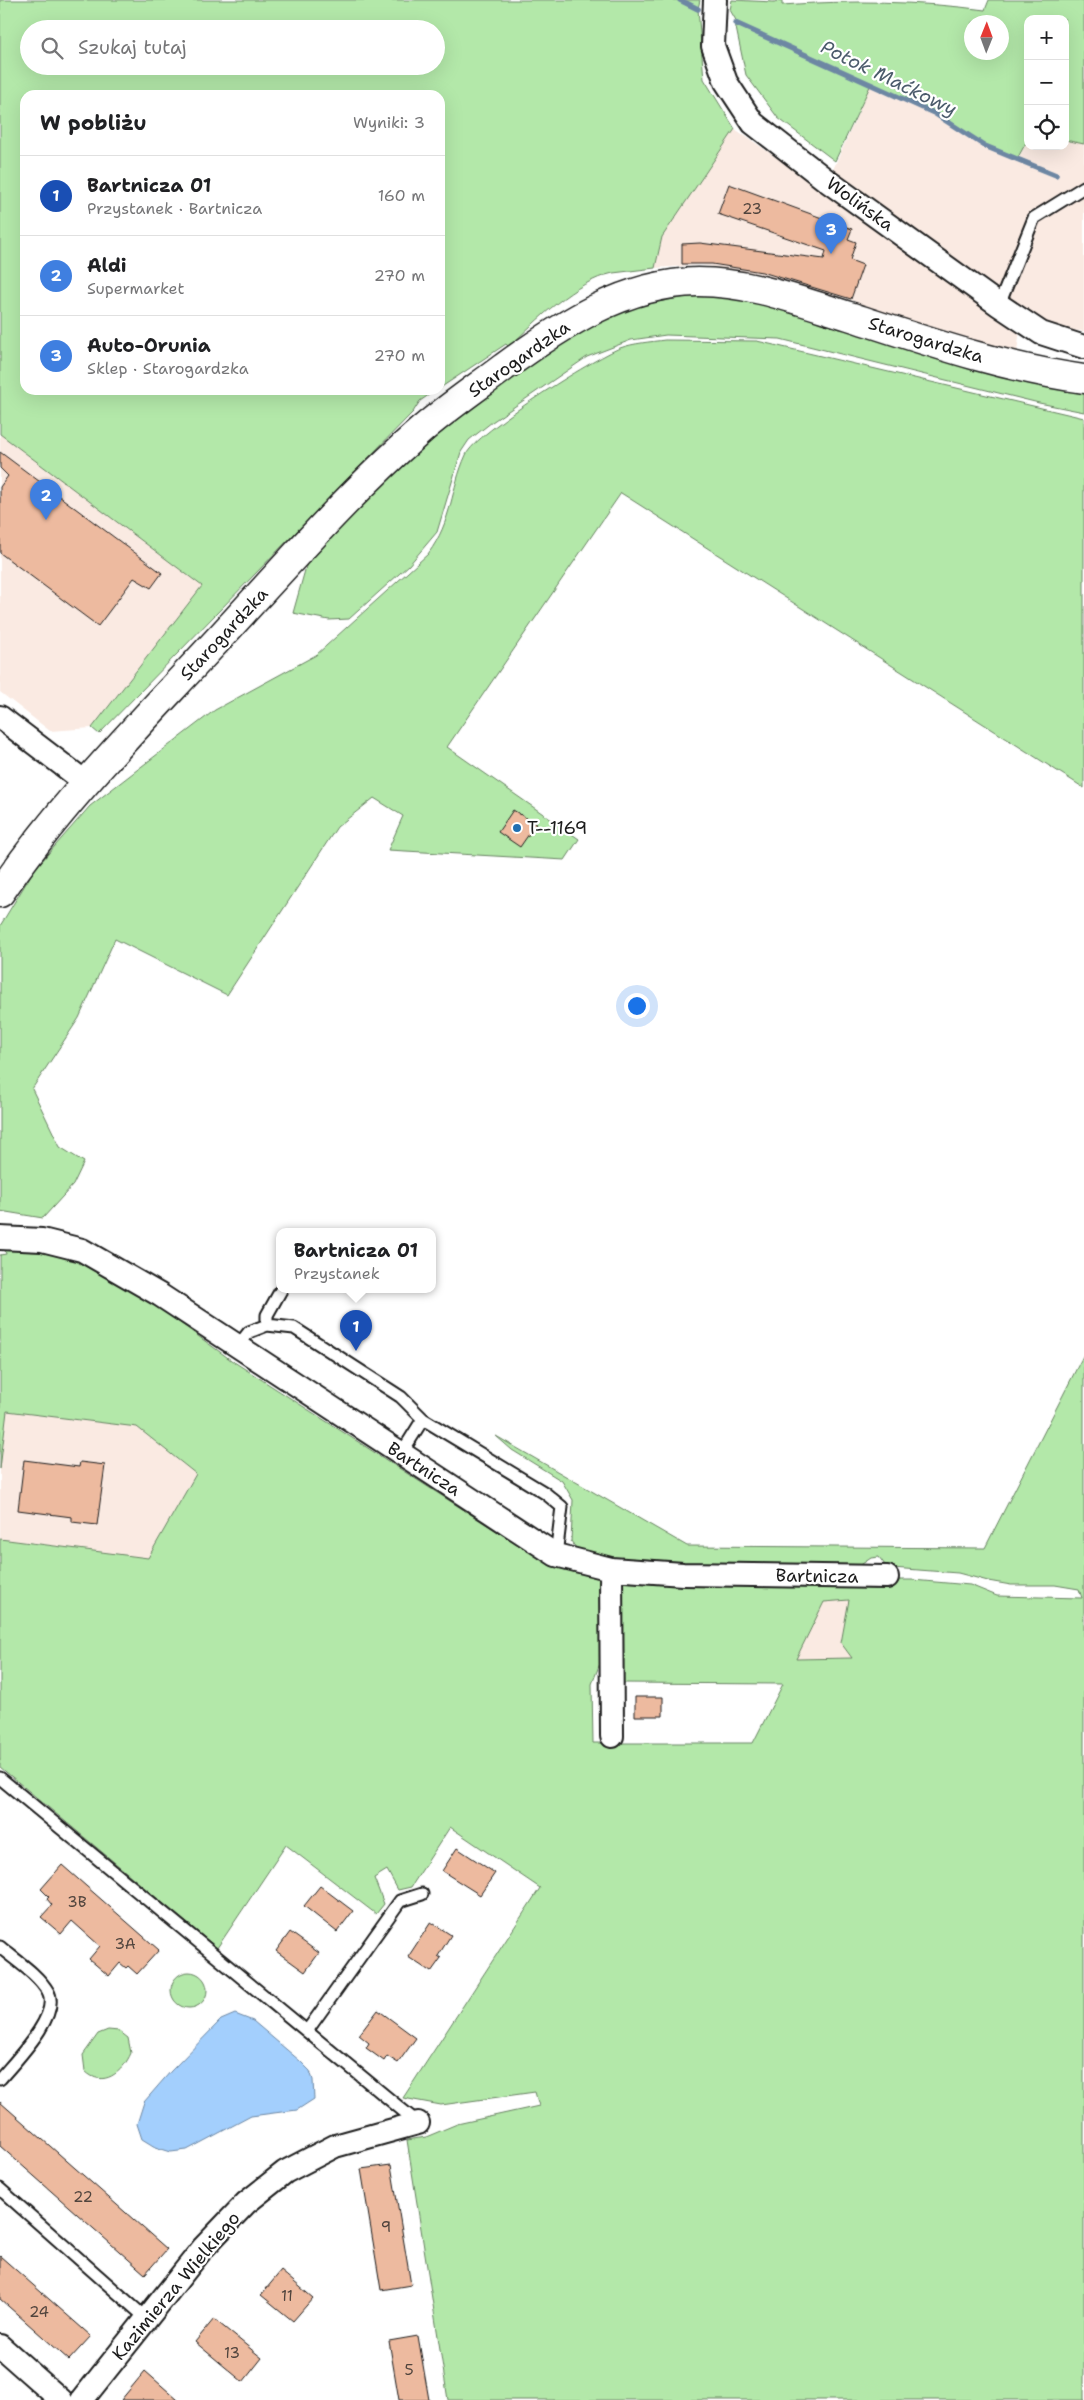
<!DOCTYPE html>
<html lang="pl">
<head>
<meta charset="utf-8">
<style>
	body { margin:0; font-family:"Shantell Sans",sans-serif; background:#f2f2f2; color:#202124 }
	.controls { position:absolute; right:15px; top:15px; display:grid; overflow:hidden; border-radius:10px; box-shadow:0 5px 20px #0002 }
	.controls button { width:45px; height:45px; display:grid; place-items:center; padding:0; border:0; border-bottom:1px solid #e0e0e0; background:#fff; color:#202124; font:25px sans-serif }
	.compass { position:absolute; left:964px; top:15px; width:45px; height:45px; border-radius:50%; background:#fff; box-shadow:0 5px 20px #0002; rotate:1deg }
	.you { position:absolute; left:636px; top:1005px; width:18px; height:18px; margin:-12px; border:4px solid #fff; border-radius:50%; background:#1a73e8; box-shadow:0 0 0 8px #1a73e833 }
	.badge { display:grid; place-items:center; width:32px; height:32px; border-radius:50%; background:#db2777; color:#fff; font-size:16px; font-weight:700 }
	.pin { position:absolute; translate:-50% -41px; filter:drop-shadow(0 1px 2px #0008) }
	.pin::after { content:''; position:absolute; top:26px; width:18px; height:15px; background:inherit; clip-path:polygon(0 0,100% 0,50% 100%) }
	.popup { position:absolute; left:276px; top:1228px; width:160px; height:65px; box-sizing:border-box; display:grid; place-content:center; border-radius:10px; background:#fff; filter:drop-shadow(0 1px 4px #0005); font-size:16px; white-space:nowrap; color:#757577 }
	.popup b { font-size:19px; color:#202124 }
	.popup::after { content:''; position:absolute; left:50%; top:100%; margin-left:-10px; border:10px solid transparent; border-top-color:#fff }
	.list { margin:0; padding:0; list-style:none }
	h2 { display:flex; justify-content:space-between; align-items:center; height:65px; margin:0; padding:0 20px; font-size:21px }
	h2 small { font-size:16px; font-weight:400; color:#757577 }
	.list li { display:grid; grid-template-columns:32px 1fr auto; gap:15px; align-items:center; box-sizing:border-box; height:80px; padding:0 20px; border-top:1px solid #e0e0e0 }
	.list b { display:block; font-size:19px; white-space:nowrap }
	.list p { margin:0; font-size:16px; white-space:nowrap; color:#757577 }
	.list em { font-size:16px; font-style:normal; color:#757577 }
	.icon { flex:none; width:28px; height:28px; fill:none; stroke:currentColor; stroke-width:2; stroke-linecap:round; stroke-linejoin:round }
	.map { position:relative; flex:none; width:1084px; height:2400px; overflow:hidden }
	.search { position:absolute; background:#fff; box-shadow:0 5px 20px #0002; left:20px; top:20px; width:425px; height:55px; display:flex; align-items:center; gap:12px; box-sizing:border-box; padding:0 18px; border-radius:28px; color:#757577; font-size:19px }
	.panel { position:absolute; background:#fff; box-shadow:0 5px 20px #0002; left:20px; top:90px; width:425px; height:305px; border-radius:15px }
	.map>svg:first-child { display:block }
	.built { fill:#faeae2 }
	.green { fill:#b3e8a9; stroke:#688262; fill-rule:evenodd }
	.water { fill:#a3cffd; stroke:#6d87a3 }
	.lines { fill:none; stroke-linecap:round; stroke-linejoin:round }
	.stream { stroke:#6d87a3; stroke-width:5.5 }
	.building { fill:#edba9f; stroke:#1c1c1c }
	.lane-casing { stroke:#1c1c1c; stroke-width:15 }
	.street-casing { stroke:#1c1c1c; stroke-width:26 }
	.secondary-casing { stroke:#1c1c1c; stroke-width:31 }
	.lane { stroke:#fff; stroke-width:11 }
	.street { stroke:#fff; stroke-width:22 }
	.secondary { stroke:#fff; stroke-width:28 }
	.poi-dot { fill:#1f6fb2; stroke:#fff; stroke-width:2 }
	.labels { text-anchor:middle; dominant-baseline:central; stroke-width:4.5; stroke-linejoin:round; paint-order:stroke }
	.number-label { font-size:15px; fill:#50443d }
	.street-label { font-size:18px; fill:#1c1c1c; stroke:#fff }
	.poi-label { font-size:18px; fill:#1c1c1c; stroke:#fff; text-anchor:start }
	.water-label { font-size:19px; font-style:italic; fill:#4b5b6b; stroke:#fff }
</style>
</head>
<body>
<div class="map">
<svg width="1084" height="2400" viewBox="0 0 1084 2400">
	<rect width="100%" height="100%" fill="#fff"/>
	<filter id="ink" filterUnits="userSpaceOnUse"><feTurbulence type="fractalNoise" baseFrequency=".02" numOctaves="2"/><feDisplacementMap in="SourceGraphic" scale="10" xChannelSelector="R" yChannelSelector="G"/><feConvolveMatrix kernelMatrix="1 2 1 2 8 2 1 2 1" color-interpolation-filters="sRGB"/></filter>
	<g filter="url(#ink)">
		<path class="built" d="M871 84 934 113 985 146 1018 159 1028 139V146H1065V140L1084 144V331L1020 329 1017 352 882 313 851 300 760 274 701 265 655 268 662 237 735 129 824 190Z
			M0 434 202 586 92 728 50 731 0 692Z
			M6 1411 137 1427 196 1474 148 1558 0 1539V1469Z
			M849 1600 841 1643 852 1658 796 1659 824 1602Z"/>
		<path class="green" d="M0 0H700L698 9 704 79 735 129 662 237 655 268C641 270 627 271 613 273 574 282 537 320 509 347L506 344 440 388V95H25V390H436L420 401 413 412 99 734 92 728 202 586 0 434ZM29 29H436V66H29Z
			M732 0 774 2 782 0V5C849 0 918 1 985 10L989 0H1084V144L1065 140V19H1028V139L1017 159 985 146 934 113 871 84 835 161 778 118 746 75 735 23 737 22 730 10ZM972 22H1002V52H972Z
			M692 296 725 297 790 310 1047 386 1084 392V412L1039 403 780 339 666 335 631 340 587 357 492 422 469 440 461 452 437 532 409 565 349 619 329 620 293 613 307 563 385 479 507 379 559 342 604 319 634 306Z
			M665 340 757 341 1084 418V788L621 493 447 747 579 839 565 860 388 850 403 816 374 798 337 827 227 995 115 939 79 1018 32 1089 60 1147 84 1162 73 1185 43 1218 0 1211V926L34 870 90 806 215 710 316 655 428 554C453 520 450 490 466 455 476 432 593 359 620 348 634 343 650 342 665 340Z
			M30 1249 68 1255 98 1270 161 1309 231 1360 509 1539 546 1559 604 1577 607 1645 592 1684 593 1743H753L783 1684 621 1683V1578L875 1589 896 1580H912L970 1585 997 1596 1082 1598 1079 1589 1055 1585H1011L988 1581 958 1573 892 1568 885 1565 879 1557 871 1558 856 1568 694 1570 655 1562 602 1556 578 1551 571 1541 573 1500 562 1481 512 1450 496 1436 687 1546 985 1548 1084 1354V2400H448L407 2140 426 2137 457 2124 539 2106 535 2092 441 2105 403 2098 540 1888 450 1827 411 1887 398 1890 387 1870 374 1878 384 1904 376 1914 286 1845 217 1948 0 1767V1539L148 1558 196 1474 137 1427 7 1411 0 1469V1255L6 1254 5 1250ZM849 1600 841 1643 852 1658 796 1659 824 1602Z
			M171 1990a18 18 0 1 1 36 0a18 18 0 1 1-36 0Z
			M108 2030 119 2031 128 2038 131 2053C123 2072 103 2089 85 2071L83 2055 98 2034Z"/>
		<path class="water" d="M235 2014 253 2021 300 2061 310 2071 313 2080 314 2099 297 2110 251 2116 187 2150 171 2152 155 2147 142 2139 137 2124 144 2102 171 2071 221 2020Z"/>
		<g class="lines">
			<path class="stream" d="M680 0 698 9
				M735 23 934 113 985 146 1056 175"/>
		</g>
		<path class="building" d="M729 184 852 229 848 239 856 242 850 260 863 265 851 299 762 272 712 264H682V244L700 243 824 259 826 251 718 214Z
			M0 452 162 573 151 588 134 578 98 626 0 553V487L8 476 0 468Z
			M513 810 536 824 520 847 498 832Z
			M24 1460 79 1467 80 1462 105 1465 97 1525 72 1522V1517L18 1510Z
			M635 1697H663V1716H635Z
			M457 1848 495 1873 480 1895 442 1871Z
			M62 1865 159 1950 137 1974 128 1966 126 1968 120 1963 109 1976 89 1959 100 1946 72 1921 61 1934 41 1917 52 1905 47 1899 49 1897 41 1889Z
			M320 1886 353 1911 337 1932 304 1906Z
			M431 1922 451 1935 438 1956 441 1958 431 1972 408 1957Z
			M290 1932 319 1953 305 1972 276 1951Z
			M378 2010 416 2038 398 2063 387 2056 384 2061 366 2048 369 2043 359 2035Z
			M0 2102 167 2249 145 2274 0 2146Z
			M391 2165 411 2285 381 2290 361 2169Z
			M0 2256 91 2336 69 2360 0 2299Z
			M281 2271 313 2298 293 2321 261 2295Z
			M214 2319 262 2358 243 2382 195 2342Z
			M418 2336 429 2400H399L389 2341Z
			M145 2371 178 2400H121Z"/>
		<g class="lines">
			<defs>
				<path id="lane" d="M999 305 1034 218 1084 187
					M267 1325V1315L281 1290
					M238 1346 249 1332 267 1325 294 1328 401 1397 423 1419 545 1493 562 1507 556 1555
					M401 1454 423 1419
					M0 1778 418 2123
					M0 1947C15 1960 38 1974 48 1992 61 2015 15 2061 0 2079
					M307 2031 400 1901 422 1894
					M0 2189 147 2319"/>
				<path id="street" d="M715 0 713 46 726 82 753 123 826 180 999 305 1041 333 1084 347
					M0 717 85 782
					M0 1238 42 1240 82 1250 160 1295 556 1555 611 1569 683 1574 887 1577
					M611 1569 612 1736
					M0 2346 61 2400
					M82 2400 203 2248 246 2203 285 2172 335 2146 418 2123"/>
				<path id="secondary" d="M0 893C61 803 138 726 211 647 278 575 344 498 418 433 445 409 475 389 504 367 562 325 624 283 698 282 751 282 800 301 849 316 926 341 1004 368 1084 379"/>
			</defs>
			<use href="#lane" class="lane-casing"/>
			<use href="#street" class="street-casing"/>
			<use href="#secondary" class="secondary-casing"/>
			<use href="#lane" class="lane"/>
			<use href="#street" class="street"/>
			<use href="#secondary" class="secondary"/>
		</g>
	</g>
	<circle class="poi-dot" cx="517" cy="828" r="5"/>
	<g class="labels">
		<g class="number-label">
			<text x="752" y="209">23</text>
			<text x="77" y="1902">3B</text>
			<text x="125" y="1944">3A</text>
			<text x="83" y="2197">22</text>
			<text x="386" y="2227">9</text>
			<text x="287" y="2296">11</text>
			<text x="39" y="2312">24</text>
			<text x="232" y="2353">13</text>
			<text x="409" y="2370">5</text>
		</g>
		<g class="street-label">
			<text transform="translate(860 204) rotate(36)">Wolińska</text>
			<text transform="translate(926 340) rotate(17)">Starogardzka</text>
			<text transform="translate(519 359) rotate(-35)">Starogardzka</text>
			<text transform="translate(224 634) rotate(-47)">Starogardzka</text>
			<text transform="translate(424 1469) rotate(33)">Bartnicza</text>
			<text transform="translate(817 1576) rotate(1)">Bartnicza</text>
			<text transform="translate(176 2286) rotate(-50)">Kazimierza Wielkiego</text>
		</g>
		<g class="poi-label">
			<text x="527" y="828">T--1169</text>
		</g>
		<g class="water-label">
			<text transform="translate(889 78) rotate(26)">Potok Maćkowy</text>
		</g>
	</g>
</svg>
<div class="controls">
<button>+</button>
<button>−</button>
<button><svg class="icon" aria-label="locate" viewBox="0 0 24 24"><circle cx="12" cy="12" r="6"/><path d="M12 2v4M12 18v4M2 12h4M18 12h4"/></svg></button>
</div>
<svg class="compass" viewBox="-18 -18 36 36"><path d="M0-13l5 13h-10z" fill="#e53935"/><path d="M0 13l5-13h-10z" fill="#757577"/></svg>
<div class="you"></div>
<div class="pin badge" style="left:356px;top:1351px;background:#1a4fb4">1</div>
<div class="popup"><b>Bartnicza 01</b>Przystanek</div>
<div class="pin badge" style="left:46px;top:520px;background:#3f7fe0">2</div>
<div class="pin badge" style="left:831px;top:254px;background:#3f7fe0">3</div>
<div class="search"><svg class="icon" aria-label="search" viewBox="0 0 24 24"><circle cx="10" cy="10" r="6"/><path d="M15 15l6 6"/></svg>Szukaj tutaj</div>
<section class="panel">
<h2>W pobliżu<small>Wyniki: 3</small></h2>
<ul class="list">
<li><span class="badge" style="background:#1a4fb4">1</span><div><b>Bartnicza 01</b><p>Przystanek · Bartnicza</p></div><em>160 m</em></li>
<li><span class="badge" style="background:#3f7fe0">2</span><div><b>Aldi</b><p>Supermarket</p></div><em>270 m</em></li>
<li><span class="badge" style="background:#3f7fe0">3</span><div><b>Auto-Orunia</b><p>Sklep · Starogardzka</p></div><em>270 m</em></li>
</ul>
</section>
</div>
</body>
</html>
